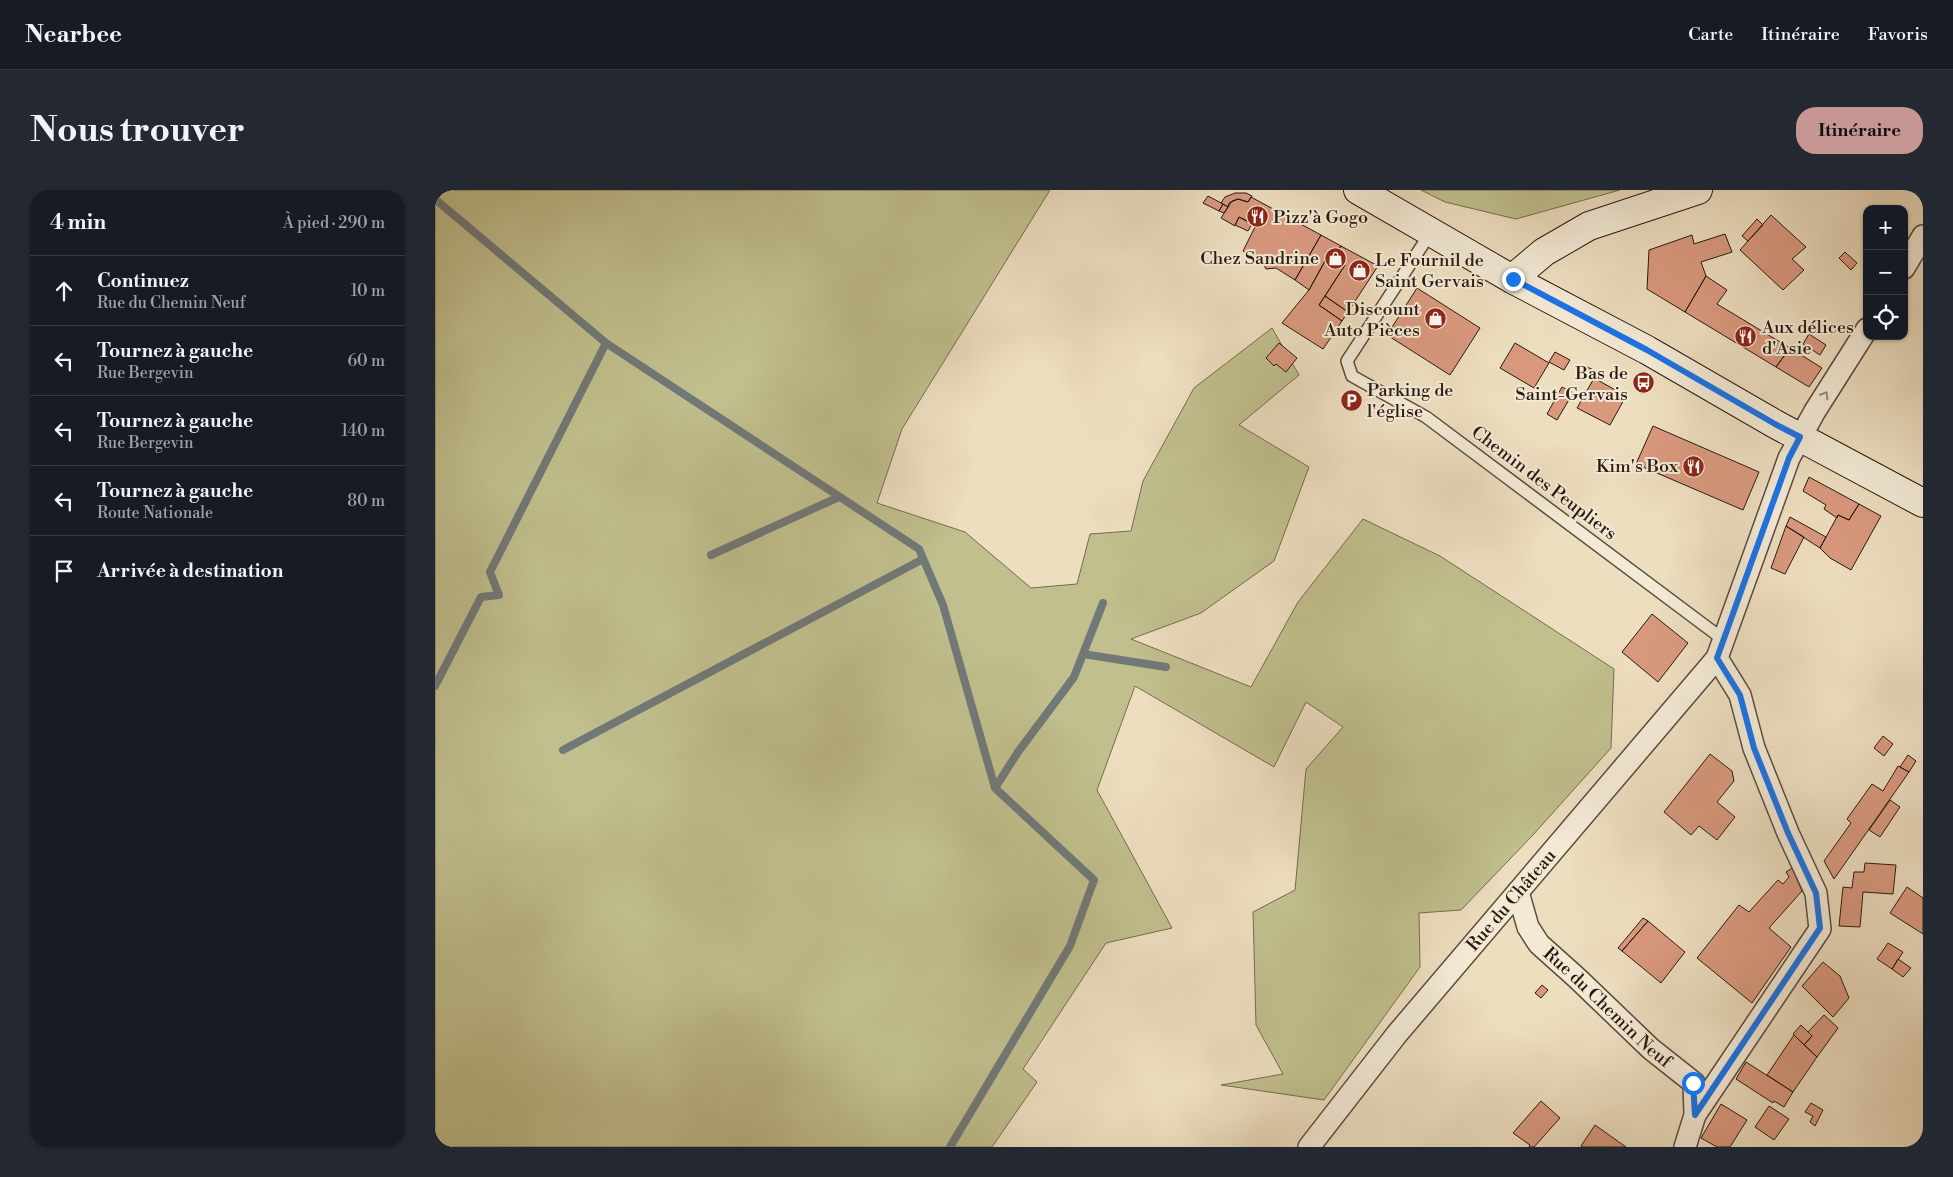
<!DOCTYPE html>
<html lang="fr">
<head>
<meta charset="utf-8">
<style>
	body { margin:0; font-family:"Libre Bodoni",serif; background:#242831; color:#f1f3f6 }
	.controls { position:absolute; right:15px; top:15px; display:grid; overflow:hidden; border-radius:10px; box-shadow:0 1px 4px #0004 }
	.controls button { width:45px; height:45px; display:grid; place-items:center; padding:0; border:0; border-bottom:1px solid #363941; background:#171b24; color:#f1f3f6; font:25px sans-serif }
	.stop { position:absolute; width:15px; height:15px; margin:-11px; border:4px solid #1a73e8; border-radius:50%; background:#fff }
	.stop.end { background:#1a73e8; border-color:#fff; box-shadow:0 1px 5px #0008 }
	.list { margin:0; padding:0; list-style:none }
	h2 { display:flex; justify-content:space-between; align-items:center; height:65px; margin:0; padding:0 20px; font-size:21px }
	h2 small { font-size:16px; font-weight:400; color:#9ea1a6 }
	.list li { display:grid; grid-template-columns:32px 1fr auto; gap:15px; align-items:center; box-sizing:border-box; height:70px; padding:0 20px; border-top:1px solid #363941 }
	.list b { display:block; font-size:19px; white-space:nowrap }
	.list p { margin:0; font-size:16px; white-space:nowrap; color:#9ea1a6 }
	.list em { font-size:16px; font-style:normal; color:#9ea1a6 }
	.icon { flex:none; width:28px; height:28px; fill:none; stroke:currentColor; stroke-width:2; stroke-linecap:round; stroke-linejoin:round }
	.map { position:relative; flex:none; width:1488px; height:957px; overflow:hidden; border-radius:20px }
	header { display:flex; align-items:center; gap:30px; box-sizing:border-box; height:70px; padding:0 25px; background:#171b24; border-bottom:1px solid #363941 }
	header strong { font-size:24px }
	nav { display:flex; gap:28px; margin-inline-start:auto; font-size:18px }
	.intro { display:flex; align-items:center; justify-content:space-between; box-sizing:border-box; height:120px; padding:0 30px }
	h1 { margin:0; font-size:35px }
	.button { padding:12px 22px; border-radius:20px; background:#c59692; color:#111; font-size:18px; font-weight:700 }
	main { display:flex; gap:30px; padding:0 30px }
	aside { flex:1; background:#171b24; border-radius:20px; box-shadow:0 1px 4px #0004 }
	.map>svg:first-child { display:block }
	.green { fill:#c0bf8d; stroke:#756c4e }
	.lines { fill:none; stroke-linecap:round; stroke-linejoin:round }
	.stream { stroke:#717978; stroke-width:8 }
	.building { fill:#d9997f; stroke:#2a1a0f }
	.service-casing { stroke:#5b4b3b; stroke-width:14 }
	.minor-casing { stroke:#5b4b3b; stroke-width:24 }
	.secondary-casing { stroke:#2a1a0f; stroke-width:30 }
	.service { stroke:#f3ead6; stroke-width:11 }
	.minor { stroke:#f3ead6; stroke-width:21 }
	.secondary { stroke:#f3ead6; stroke-width:28 }
	.oneway { stroke:#998c7c }
	.route { stroke:#1a73e8; stroke-width:6 }
	.labels { text-anchor:middle; dominant-baseline:central; stroke-width:4; stroke-linejoin:round; paint-order:stroke }
	.poi-label { font-size:18px; fill:#2a1a0f; stroke:#f3ead6; text-anchor:start }
	.street-label { font-size:18px; fill:#2a1a0f; stroke:#f3ead6 }
</style>
</head>
<body>
<header>
<strong>Nearbee</strong>
<nav><a>Carte</a><a>Itinéraire</a><a>Favoris</a></nav>
</header>
<div class="intro"><h1>Nous trouver</h1><a class="button">Itinéraire</a></div>
<main>
<aside>
<h2>4 min<small>À pied · 290 m</small></h2>
<ul class="list">
<li><svg class="icon" aria-label="ahead" viewBox="0 0 24 24"><path d="M12 20V5M6 11l6-6 6 6"/></svg><div><b>Continuez</b><p>Rue du Chemin Neuf</p></div><em>10 m</em></li>
<li><svg class="icon" aria-label="left" viewBox="0 0 24 24"><path d="M17 20v-9H6M10 6l-5 5 5 5"/></svg><div><b>Tournez à gauche</b><p>Rue Bergevin</p></div><em>60 m</em></li>
<li><svg class="icon" aria-label="left" viewBox="0 0 24 24"><path d="M17 20v-9H6M10 6l-5 5 5 5"/></svg><div><b>Tournez à gauche</b><p>Rue Bergevin</p></div><em>140 m</em></li>
<li><svg class="icon" aria-label="left" viewBox="0 0 24 24"><path d="M17 20v-9H6M10 6l-5 5 5 5"/></svg><div><b>Tournez à gauche</b><p>Route Nationale</p></div><em>80 m</em></li>
<li><svg class="icon" aria-label="arrive" viewBox="0 0 24 24"><path d="M6 21V4h12l-3 4 3 4H6"/></svg><div><b>Arrivée à destination</b></div></li>
</ul>
</aside>
<div class="map">
<svg width="1488" height="957" viewBox="0 0 1488 957">
	<rect width="100%" height="100%" fill="#eddec0"/>
	<filter id="stains"><feTurbulence type="fractalNoise" baseFrequency=".004" numOctaves="4"/><feColorMatrix values="0 0 0 0 .2 0 0 0 0 .09 0 0 0 0 .02 0 0 0 .5 -.17"/></filter>
	<radialGradient id="worn" r=".72"><stop offset=".6" stop-color="#630" stop-opacity="0"/><stop offset="1" stop-color="#630" stop-opacity=".3"/></radialGradient>
	<path class="green" d="M0 0H615L467 239 442 313 530 342 596 398 642 394 655 344 696 341 708 291 759 198 837 138 864 185 804 235 874 277 839 371 766 423 696 449 816 497 863 412 928 329 1005 366 1179 479 1176 558 1097 646 1026 720 984 723 985 777 889 910 786 895 848 884 821 835 818 722 860 700 871 579 908 537 871 512 839 577 700 496 662 600 737 738 671 753 588 879 602 892 557 957H0Z
		M986 0H1185L1081 29 1010 12Z"/>
	<g class="lines">
		<path class="stream" d="M0 9 171 153 484 359 508 415 560 598 659 690 635 756 515 957
			M276 365 404 307
			M648 464 731 477
			M0 496 46 407 64 405 55 382 171 153
			M128 560 488 369
			M560 598 583 562 639 487 668 413"/>
	</g>
	<path class="building" d="M800 3H811L817 6 813 12 803 9 794 13 793 17 786 13 790 7Z
		M773 6 788 14 784 21 768 13Z
		M816 7 886 45 860 90 841 78 831 79 827 71 808 61 821 35 804 27 800 36 786 28 797 11 803 9 813 12Z
		M788 14 793 17 789 23 784 21Z
		M1336 25 1371 57 1357 69 1369 80 1348 100 1305 60Z
		M804 27 817 34 813 41 800 35Z
		M1322 29 1328 35 1313 51 1307 46Z
		M1290 44 1297 62 1266 72 1271 86 1250 122 1212 99 1214 60 1257 45 1259 54Z
		M886 45 906 56 895 74 890 71 874 100 860 90Z
		M906 56 943 76 913 122 890 106 910 75 898 69Z
		M1410 62 1422 73 1416 80 1404 68Z
		M898 69 910 75 884 115 907 131 888 159 847 133 874 100 890 71 895 74Z
		M1271 86 1292 100 1282 114 1355 158 1341 177 1250 122Z
		M982 98 1045 138 1015 185 952 145Z
		M890 106 913 122 907 131 884 115Z
		M1374 144 1391 155 1385 165 1368 154Z
		M844 153 862 168 851 182 841 174 839 176 831 168Z
		M1080 153 1114 173 1099 198 1065 178Z
		M1355 158 1387 178 1374 197 1341 177Z
		M1120 162 1135 170 1129 180 1114 172Z
		M1152 177 1163 182 1159 188 1191 206 1175 235 1142 218 1158 190 1148 185Z
		M1127 197 1138 203 1122 230 1112 224Z
		M1218 236 1324 282 1308 320 1201 274Z
		M1374 287 1424 314 1414 330 1403 325 1402 328 1389 319 1391 315 1368 301Z
		M1424 314 1446 326 1416 380 1395 368 1385 358 1403 325 1414 330Z
		M1355 327 1391 347 1385 358 1351 336Z
		M1351 336 1369 347 1350 384 1336 378Z
		M1217 424 1253 453 1223 492 1187 462Z
		M1448 546 1458 554 1449 566 1439 558Z
		M1275 564 1297 581 1299 591 1282 612 1300 627 1282 650 1264 636 1256 645 1229 622Z
		M1473 565 1481 571 1474 582 1465 577Z
		M1463 576 1474 582 1399 689 1389 671 1416 633 1412 629 1437 594 1448 601Z
		M1455 610 1465 617 1445 647 1434 640Z
		M1430 673 1461 675 1458 704 1428 702 1425 737 1404 736 1408 697 1417 698 1419 682H1429Z
		M1357 678 1367 701 1334 738 1356 757 1317 813 1262 768 1304 715 1314 722 1343 690 1348 694 1354 687 1351 682Z
		M1472 697 1488 708V744L1455 723Z
		M1208 728 1213 731 1187 761 1183 758Z
		M1213 731 1250 762 1226 793 1187 761Z
		M1453 753 1468 762 1457 779 1442 769Z
		M1463 769 1476 778 1468 787 1457 779Z
		M1388 772 1405 786 1414 808 1398 827 1367 796Z
		M1107 795 1113 800 1106 808 1100 803Z
		M1389 825 1403 838 1382 867 1369 855 1377 846 1373 842Z
		M1366 835 1377 846 1369 855 1358 844Z
		M1359 845 1382 867 1358 902 1332 885Z
		M1311 872 1358 902 1349 917 1339 911 1338 913 1301 889Z
		M1106 911 1125 928 1099 957H1094L1095 955 1078 943Z
		M1376 913 1388 920 1380 936 1375 932 1378 926 1370 922Z
		M1286 914 1312 930 1295 957H1282L1266 948Z
		M1334 916 1354 929 1339 950 1320 937Z
		M1160 935 1191 957H1147L1146 956Z"/>
	<g class="lines">
		<defs>
			<path id="service" d="M996 42 912 171 917 186 991 227 1289 450"/>
			<g id="minor">
				<path d="M1469 78 1488 46"/>
				<path id="s1" d="M1083 702 1093 737 1104 754 1142 788 1216 859 1259 893 1260 925 1250 957"/>
				<path d="M1260 925 1385 739 1381 703 1353 643 1319 558 1305 505 1282 468 1354 268 1380 221 1432 139"/>
				<path id="s2" d="M874 957 962 844 1282 468"/>
			</g>
			<path id="secondary" d="M923 0 1077 89 1212 160 1340 234 1488 313
				M1077 89 1109 62 1154 36 1263 0"/>
		</defs>
		<use href="#service" class="service-casing"/>
		<use href="#minor" class="minor-casing"/>
		<use href="#secondary" class="secondary-casing"/>
		<use href="#service" class="service"/>
		<use href="#minor" class="minor"/>
		<use href="#secondary" class="secondary"/>
	</g>
	<defs><path id="oneway-chevron" d="M-2-3.5L2.5 0L-2 3.5" fill="none" stroke-width="1.6" stroke-linecap="round" stroke-linejoin="round" transform="scale(1.25)"/></defs>
	<use class="oneway" href="#oneway-chevron" transform="translate(1390 205) rotate(-58)"/>
	<g class="lines">
		<path class="route" d="M1078 89 1212 160 1340 234 1365 247 1354 268 1282 468 1305 505 1319 558 1353 643 1381 703 1385 738 1260 925 1258 893"/>
	</g>
	<defs>
		<symbol id="restaurant-disc" viewBox="-11 -11 22 22"><circle r="9.5" fill="#8f2418" stroke="#f3ead6"/><path d="M-5-6h1v4h1v-4h1v4h1v-4h1v5L-1.5 .5V6h-2V.5L-5-1ZM5-6V6H3V1.5H1.5Q1.5-4 5-6Z" fill="#fff"/></symbol>
		<symbol id="shop-disc" viewBox="-11 -11 22 22"><circle r="9.5" fill="#8f2418" stroke="#f3ead6"/><path d="M-5-2.5h2.3a2.7 3.5 0 0 1 5.4 0H5L5.5 6h-11ZM-1.5-2.5h3a1.5 2.3 0 0 0-3 0Z" fill="#fff"/></symbol>
		<symbol id="bus-disc" viewBox="-11 -11 22 22"><circle r="9.5" fill="#8f2418" stroke="#f3ead6"/><path d="M-5-6H5V4H4V6H2V4H-2V6H-4V4H-5ZM-3.5-4V0h7V-4ZM-3.5 1.2v1.5H-2V1.2ZM2 1.2v1.5H3.5V1.2Z" fill="#fff"/></symbol>
		<symbol id="parking-disc" viewBox="-11 -11 22 22"><circle r="9.5" fill="#8f2418" stroke="#f3ead6"/><path d="M-3.5-5.5H1a3.5 3.5 0 0 1 0 7H-1V5.5H-3.5ZM-1-3.4V-.6H.8a1.4 1.4 0 0 0 0-2.8Z" fill="#fff"/></symbol>
	</defs>
	<g fill-rule="evenodd">
		<use href="#restaurant-disc" x="810" y="14" width="25" height="25"/>
		<use href="#shop-disc" x="888" y="56" width="25" height="25"/>
		<use href="#shop-disc" x="912" y="68" width="25" height="25"/>
		<use href="#shop-disc" x="988" y="116" width="25" height="25"/>
		<use href="#restaurant-disc" x="1298" y="134" width="25" height="25"/>
		<use href="#bus-disc" x="1196" y="180" width="25" height="25"/>
		<use href="#parking-disc" x="904" y="198" width="25" height="25"/>
		<use href="#restaurant-disc" x="1246" y="264" width="25" height="25"/>
	</g>
	<g class="labels">
		<g class="poi-label">
			<text x="838" y="27">Pizz'à Gogo</text>
			<text x="884" y="68" text-anchor="end">Chez Sandrine</text>
			<text x="940" y="70">Le Fournil de<tspan x="940" dy="21">Saint Gervais</tspan></text>
			<text x="985" y="119" text-anchor="end">Discount<tspan x="985" dy="21">Auto Pièces</tspan></text>
			<text x="1327" y="137">Aux délices<tspan x="1327" dy="21">d'Asie</tspan></text>
			<text x="1193" y="183" text-anchor="end">Bas de<tspan x="1193" dy="21">Saint-Gervais</tspan></text>
			<text x="932" y="200">Parking de<tspan x="932" dy="21">l'église</tspan></text>
			<text x="1243" y="276" text-anchor="end">Kim's Box</text>
		</g>
		<g class="street-label">
			<text transform="translate(1109 293) rotate(37)">Chemin des Peupliers</text>
			<text stroke="none"><textPath href="#s2" startOffset="319">Rue du Château</textPath></text>
			<text stroke="none"><textPath href="#s1" startOffset="150">Rue du Chemin Neuf</textPath></text>
		</g>
	</g>
	<rect width="100%" height="100%" filter="url(#stains)"/>
	<rect width="100%" height="100%" fill="url(#worn)"/>
</svg>
<div class="controls">
<button>+</button>
<button>−</button>
<button><svg class="icon" aria-label="locate" viewBox="0 0 24 24"><circle cx="12" cy="12" r="6"/><path d="M12 2v4M12 18v4M2 12h4M18 12h4"/></svg></button>
</div>
<div class="stop" style="left:1258px;top:893px"></div>
<div class="stop end" style="left:1078px;top:89px"></div>
</div>
</main>
</body>
</html>
